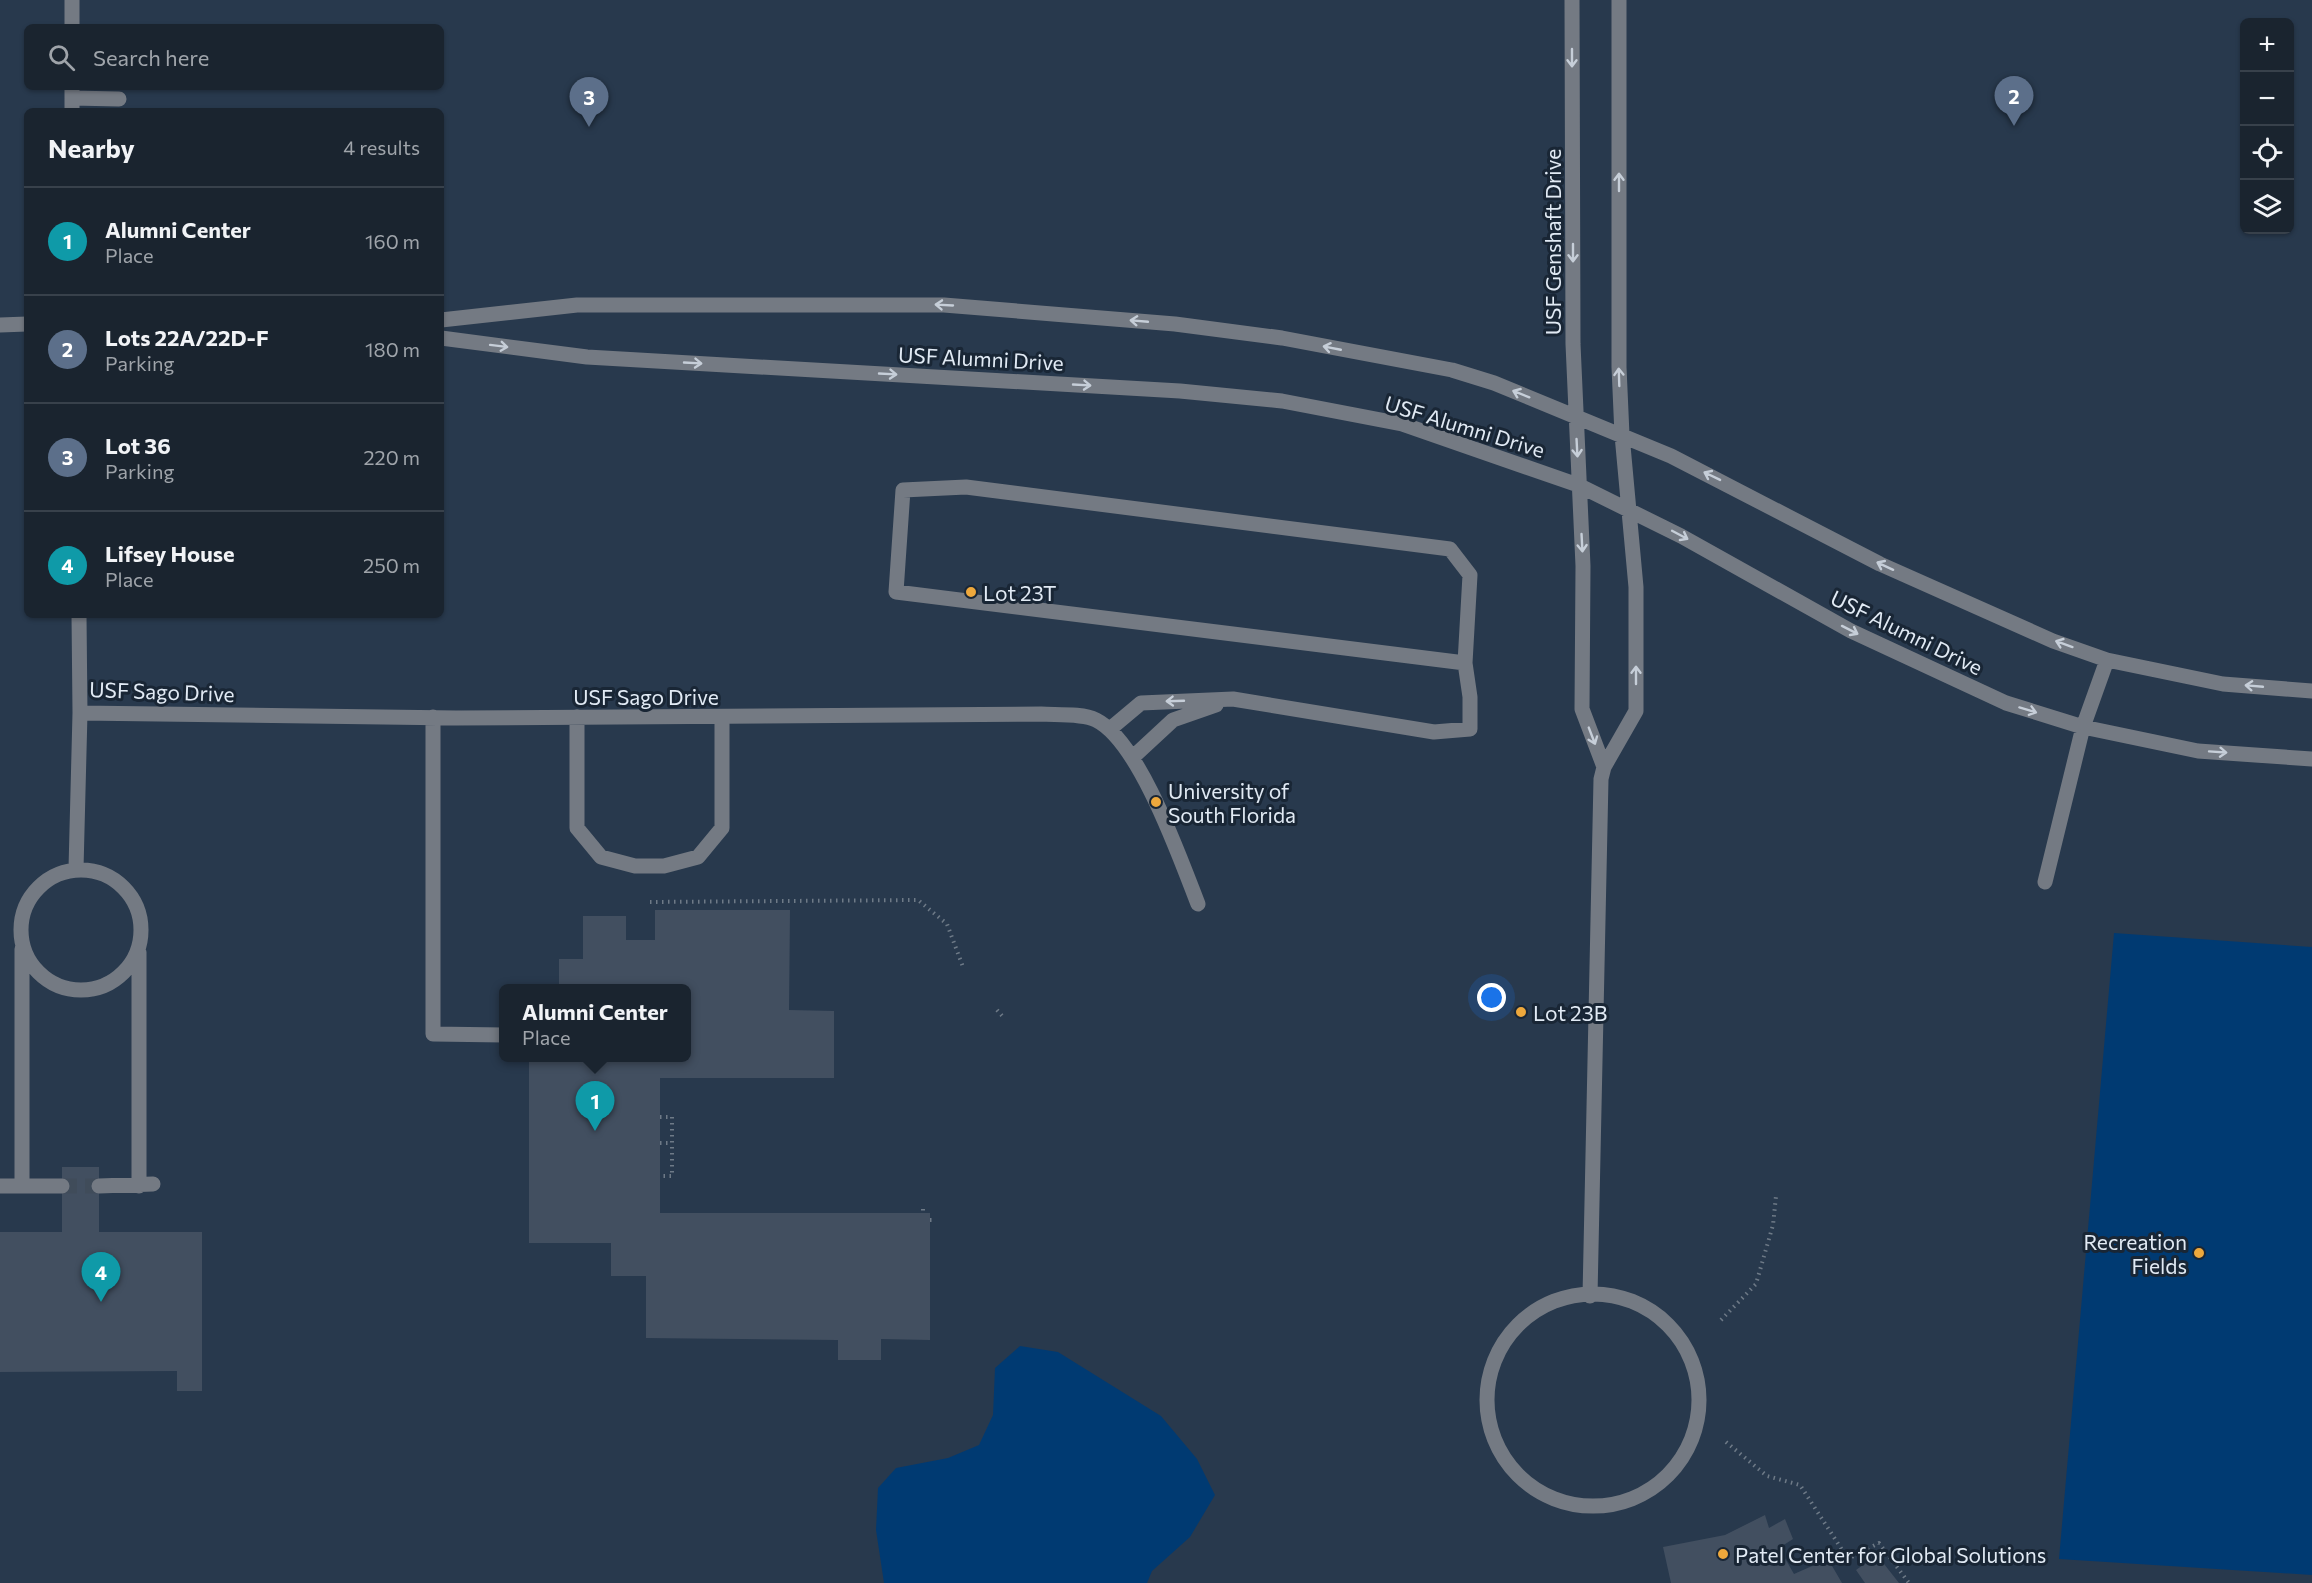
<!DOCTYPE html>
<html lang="en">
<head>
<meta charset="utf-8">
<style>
	body { margin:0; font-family:Commissioner,sans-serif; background:#27303b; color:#f1f3f6 }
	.controls { position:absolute; right:18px; top:18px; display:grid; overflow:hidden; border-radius:9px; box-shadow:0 2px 4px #0004 }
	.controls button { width:54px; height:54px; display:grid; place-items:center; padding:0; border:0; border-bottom:2px solid #38414b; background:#1a242f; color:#f1f3f6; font:30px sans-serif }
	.you { position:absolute; left:1492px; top:998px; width:21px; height:21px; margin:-15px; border:4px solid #fff; border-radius:50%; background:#1a73e8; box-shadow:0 0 0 9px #1a73e833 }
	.badge { display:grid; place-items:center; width:39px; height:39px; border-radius:50%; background:#0b8043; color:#fff; font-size:20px; font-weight:700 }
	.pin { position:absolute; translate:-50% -50px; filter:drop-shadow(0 2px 3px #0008) }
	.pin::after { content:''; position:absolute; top:32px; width:21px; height:18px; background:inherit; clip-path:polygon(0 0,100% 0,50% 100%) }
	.popup { position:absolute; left:499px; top:984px; width:192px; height:78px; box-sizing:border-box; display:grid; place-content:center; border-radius:9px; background:#1a242f; filter:drop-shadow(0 2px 4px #0005); font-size:20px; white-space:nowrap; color:#9fa4aa }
	.popup b { font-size:22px; color:#f1f3f6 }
	.popup::after { content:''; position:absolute; left:50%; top:100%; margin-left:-12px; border:12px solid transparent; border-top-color:#1a242f }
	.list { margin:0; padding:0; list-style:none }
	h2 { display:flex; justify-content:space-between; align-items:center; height:78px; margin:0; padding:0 24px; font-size:26px }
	h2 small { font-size:20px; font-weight:400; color:#9fa4aa }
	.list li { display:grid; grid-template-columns:39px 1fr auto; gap:18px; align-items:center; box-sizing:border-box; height:108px; padding:0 24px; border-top:2px solid #38414b }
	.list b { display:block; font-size:22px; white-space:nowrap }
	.list p { margin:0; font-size:20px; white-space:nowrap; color:#9fa4aa }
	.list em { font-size:20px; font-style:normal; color:#9fa4aa }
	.icon { flex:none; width:33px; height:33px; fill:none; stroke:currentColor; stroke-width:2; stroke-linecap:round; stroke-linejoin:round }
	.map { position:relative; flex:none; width:2312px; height:1583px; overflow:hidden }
	.search { position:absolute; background:#1a242f; box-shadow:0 2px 4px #0004; left:24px; top:24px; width:420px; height:66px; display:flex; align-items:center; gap:15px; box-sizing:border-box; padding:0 21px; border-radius:9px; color:#9fa4aa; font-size:22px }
	.panel { position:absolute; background:#1a242f; box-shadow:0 2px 4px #0004; left:24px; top:108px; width:420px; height:510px; border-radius:9px }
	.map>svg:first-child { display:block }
	.built { fill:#28394d; fill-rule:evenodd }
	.green { fill:#003a72 }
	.building { fill:#424f60 }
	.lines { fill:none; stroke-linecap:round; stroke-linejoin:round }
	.minor-tunnel { stroke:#404c5a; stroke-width:15; stroke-dasharray:15 8; stroke-linecap:butt }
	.path { stroke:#6e7a87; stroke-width:4; stroke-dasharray:1.5 4.5; stroke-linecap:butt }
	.minor { stroke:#747a83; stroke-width:15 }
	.oneway { stroke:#c6ced8 }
	.poi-dot { fill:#eea83c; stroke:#192635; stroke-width:2 }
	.labels { text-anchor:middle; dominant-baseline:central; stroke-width:6; stroke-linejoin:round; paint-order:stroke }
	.street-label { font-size:21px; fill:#e1eaf4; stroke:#192635 }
	.poi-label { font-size:21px; fill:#e1eaf4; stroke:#192635; text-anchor:start }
</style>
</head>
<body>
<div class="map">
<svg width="2312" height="1583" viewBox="0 0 2312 1583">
	<rect width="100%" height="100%" fill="#23303f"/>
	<path class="built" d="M0 0H2312V1583H0ZM2244 22H2290V230H2244ZM27 27H441V87H27ZM27 111H441V615H27ZM504 988H686V1058H504Z"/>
	<path class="green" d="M2114 933 2312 947V1575L2059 1559Z
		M1020 1346 1058 1352 1161 1416 1197 1459 1215 1495 1190 1537 1152 1571 1147 1583H884L876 1530 878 1488 896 1468 948 1458 979 1445 993 1415 995 1368Z"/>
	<path class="building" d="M655 910H790L789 1010 834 1011V1078H660V1213H930V1340L881 1339V1360H838V1340L646 1338V1276H611V1243H529V1058H686V988H559V959H583V916H626V940H655Z
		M62 1167H99V1232H202V1391H177V1371L0 1372V1232H62Z
		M1765 1515 1769 1528 1785 1519 1793 1539 1779 1548 1794 1574 1828 1559 1842 1583H1671L1663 1547 1725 1535Z
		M1877 1555 1899 1583H1865L1856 1570Z"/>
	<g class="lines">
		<path class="minor-tunnel" d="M62 1186H99"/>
		<path class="path" d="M650 902 918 900 947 924 963 967
			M997 1010 1004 1018
			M660 1117H672V1176H660
			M660 1143H672
			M923 1209V1213
			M930 1220H934
			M1721 1320 1756 1284 1773 1225 1776 1196
			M1726 1442 1767 1476 1800 1485 1848 1559 1879 1543 1909 1583"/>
		<path class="minor" d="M72 0V27
			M1572 0 1573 344 1583 566 1582 709 1604 767
			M72 87V111
			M72 98 119 99
			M441 320 577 305H944L1175 324 1282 338 1452 370 1494 383 1671 456 1880 564 2053 641 2107 660 2223 684 2312 691
			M0 325 27 324
			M441 338 587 357 1180 391 1282 401 1402 424 1578 485 1681 536 1851 631 2006 703 2083 727 2198 751 2312 759
			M79 615 80 713 456 718 1041 714C1057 715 1082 713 1096 720 1139 741 1180 858 1198 904
			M433 717V1034L504 1035
			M577 717V828L601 857 635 866H664L698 857 722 828V717
			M1110 729 1141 703 1233 699 1434 732 1470 729V697L1465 663 1470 575 1450 549 966 487 903 490 896 592 1465 663
			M1132 758 1173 720 1216 705
			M76 869 80 713
			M21 930a60 60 0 1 1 120 0a60 60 0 1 1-120 0Z
			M2045 882 2083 727 2107 660
			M22 949V1186
			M139 952V1186
			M0 1186H62
			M99 1186 153 1184
			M1487 1400a106 106 0 1 1 212 0a106 106 0 1 1-212 0Z
			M1590 1296 1601 779 1604 767 1636 711V587L1622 435 1619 367V0"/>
	</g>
	<defs><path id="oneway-shaft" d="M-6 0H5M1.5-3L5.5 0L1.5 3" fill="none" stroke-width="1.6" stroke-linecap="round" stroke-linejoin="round" transform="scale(1.5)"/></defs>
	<g class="oneway">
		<use href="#oneway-shaft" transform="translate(1572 58) rotate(90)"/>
		<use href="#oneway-shaft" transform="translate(1619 182) rotate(-90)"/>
		<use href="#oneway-shaft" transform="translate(1573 253) rotate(90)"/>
		<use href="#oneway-shaft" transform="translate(944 305) rotate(-177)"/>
		<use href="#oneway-shaft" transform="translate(1139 321) rotate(-175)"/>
		<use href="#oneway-shaft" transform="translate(499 346) rotate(7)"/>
		<use href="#oneway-shaft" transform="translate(1332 348) rotate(-169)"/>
		<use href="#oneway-shaft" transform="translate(693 363) rotate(3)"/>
		<use href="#oneway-shaft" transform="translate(888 374) rotate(3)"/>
		<use href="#oneway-shaft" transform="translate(1619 377) rotate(-92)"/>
		<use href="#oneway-shaft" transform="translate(1082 385) rotate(3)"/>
		<use href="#oneway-shaft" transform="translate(1521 394) rotate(-158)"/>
		<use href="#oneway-shaft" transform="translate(1577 448) rotate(87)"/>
		<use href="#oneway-shaft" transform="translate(1712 476) rotate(-154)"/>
		<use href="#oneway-shaft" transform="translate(1680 535) rotate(28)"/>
		<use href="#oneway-shaft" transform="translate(1582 543) rotate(87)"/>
		<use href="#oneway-shaft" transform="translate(1885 566) rotate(-155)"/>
		<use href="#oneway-shaft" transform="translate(1850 630) rotate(27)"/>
		<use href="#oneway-shaft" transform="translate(2064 644) rotate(-160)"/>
		<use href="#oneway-shaft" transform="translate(1636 675) rotate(-90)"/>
		<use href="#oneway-shaft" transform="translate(2254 686) rotate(-175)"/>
		<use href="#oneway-shaft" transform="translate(1175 701) rotate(178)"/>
		<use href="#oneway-shaft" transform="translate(2028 710) rotate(17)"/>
		<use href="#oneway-shaft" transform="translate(1592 736) rotate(69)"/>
		<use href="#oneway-shaft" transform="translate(2218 752) rotate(4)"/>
	</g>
	<g class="poi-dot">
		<circle cx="971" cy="592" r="6"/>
		<circle cx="1156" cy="802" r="6"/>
		<circle cx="1521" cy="1012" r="6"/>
		<circle cx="2199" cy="1253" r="6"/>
		<circle cx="1723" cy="1554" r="6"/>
	</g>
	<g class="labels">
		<g class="street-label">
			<text transform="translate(1552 242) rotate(-90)">USF Genshaft Drive</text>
			<text transform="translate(981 358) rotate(3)">USF Alumni Drive</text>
			<text transform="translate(1465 426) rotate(17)">USF Alumni Drive</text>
			<text transform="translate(1907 632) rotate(26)">USF Alumni Drive</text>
			<text transform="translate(162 691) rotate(2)">USF Sago Drive</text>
			<text x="646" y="696">USF Sago Drive</text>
		</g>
		<g class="poi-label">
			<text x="983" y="592">Lot 23T</text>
			<text x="1168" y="790">University of<tspan x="1168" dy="24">South Florida</tspan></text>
			<text x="1533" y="1012">Lot 23B</text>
			<text x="2187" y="1241" text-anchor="end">Recreation<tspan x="2187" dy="24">Fields</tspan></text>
			<text x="1735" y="1554">Patel Center for Global Solutions</text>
		</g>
	</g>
</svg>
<div class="controls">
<button>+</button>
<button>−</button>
<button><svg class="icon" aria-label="locate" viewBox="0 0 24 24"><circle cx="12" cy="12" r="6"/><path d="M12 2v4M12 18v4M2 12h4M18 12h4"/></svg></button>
<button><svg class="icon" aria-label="layers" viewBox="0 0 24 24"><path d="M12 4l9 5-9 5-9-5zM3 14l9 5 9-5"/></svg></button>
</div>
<div class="you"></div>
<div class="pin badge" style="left:595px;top:1131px;background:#0f9aa8">1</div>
<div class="popup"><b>Alumni Center</b>Place</div>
<div class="pin badge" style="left:2014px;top:126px;background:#5c6f8a">2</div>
<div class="pin badge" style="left:589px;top:127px;background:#5c6f8a">3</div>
<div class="pin badge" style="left:101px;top:1302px;background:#0f9aa8">4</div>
<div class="search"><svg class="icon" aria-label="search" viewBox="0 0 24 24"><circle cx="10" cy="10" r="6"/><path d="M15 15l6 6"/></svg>Search here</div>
<section class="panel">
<h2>Nearby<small>4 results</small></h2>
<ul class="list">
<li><span class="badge" style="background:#0f9aa8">1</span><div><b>Alumni Center</b><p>Place</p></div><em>160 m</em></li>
<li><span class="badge" style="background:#5c6f8a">2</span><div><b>Lots 22A/22D-F</b><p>Parking</p></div><em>180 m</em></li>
<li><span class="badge" style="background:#5c6f8a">3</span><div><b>Lot 36</b><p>Parking</p></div><em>220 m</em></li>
<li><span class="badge" style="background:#0f9aa8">4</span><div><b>Lifsey House</b><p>Place</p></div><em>250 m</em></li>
</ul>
</section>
</div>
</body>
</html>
